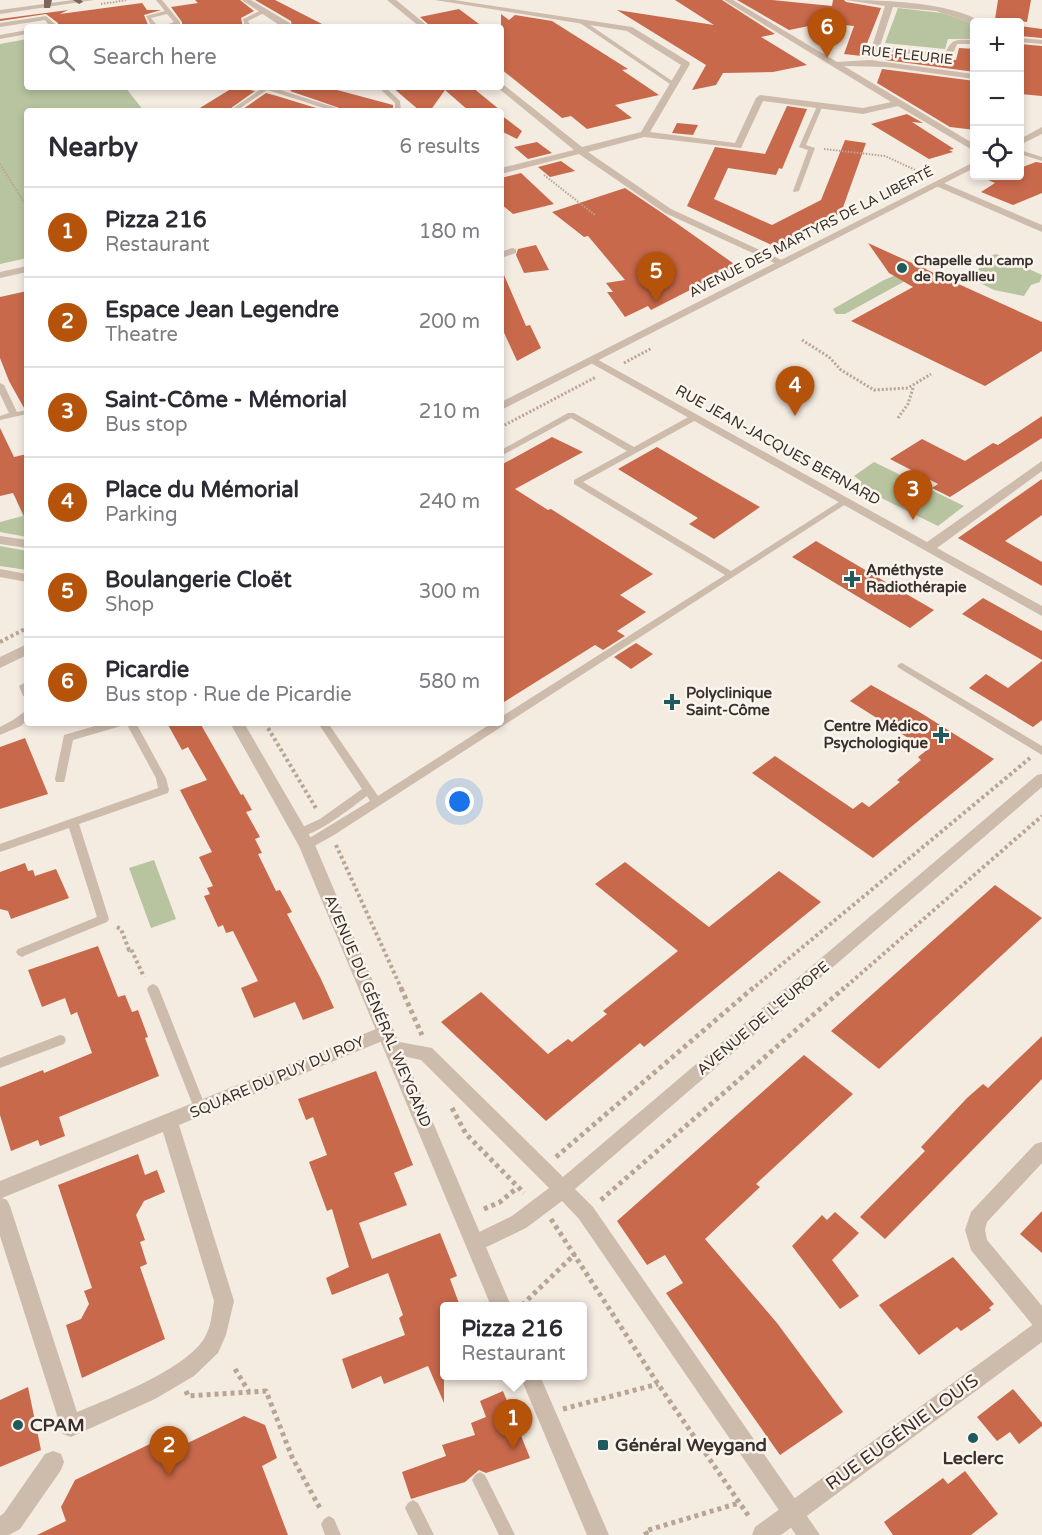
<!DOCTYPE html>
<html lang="en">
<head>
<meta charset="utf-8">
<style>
	body { margin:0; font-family:"Varela Round",sans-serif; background:#f2f2f3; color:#2b2b33 }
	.controls { position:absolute; right:18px; top:18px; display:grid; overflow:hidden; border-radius:6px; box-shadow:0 3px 9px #0003 }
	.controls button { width:54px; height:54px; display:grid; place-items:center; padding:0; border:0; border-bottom:2px solid #e1e1e2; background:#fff; color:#2b2b33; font:30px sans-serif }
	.you { position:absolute; left:460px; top:802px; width:21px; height:21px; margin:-15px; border:4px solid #fff; border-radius:50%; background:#1a73e8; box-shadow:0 0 0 9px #1a73e833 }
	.badge { display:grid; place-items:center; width:39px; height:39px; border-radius:50%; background:#b45309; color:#fff; font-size:20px; font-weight:700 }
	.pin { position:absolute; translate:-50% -50px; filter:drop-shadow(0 2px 3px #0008) }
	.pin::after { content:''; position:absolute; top:32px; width:21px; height:18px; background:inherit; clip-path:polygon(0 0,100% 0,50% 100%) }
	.popup { position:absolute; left:440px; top:1302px; width:147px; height:78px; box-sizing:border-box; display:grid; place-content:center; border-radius:6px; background:#fff; filter:drop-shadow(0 2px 4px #0005); font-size:20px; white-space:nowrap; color:#7c7c81 }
	.popup b { font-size:22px; color:#2b2b33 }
	.popup::after { content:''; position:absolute; left:50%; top:100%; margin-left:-12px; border:12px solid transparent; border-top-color:#fff }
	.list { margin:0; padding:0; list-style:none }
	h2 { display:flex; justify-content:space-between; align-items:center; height:78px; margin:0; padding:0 24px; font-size:26px }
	h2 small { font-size:20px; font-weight:400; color:#7c7c81 }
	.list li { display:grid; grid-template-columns:39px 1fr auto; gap:18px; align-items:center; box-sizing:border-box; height:90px; padding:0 24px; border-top:2px solid #e1e1e2 }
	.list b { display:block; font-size:22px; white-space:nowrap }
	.list p { margin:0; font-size:20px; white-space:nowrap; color:#7c7c81 }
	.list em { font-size:20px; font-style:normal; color:#7c7c81 }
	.icon { flex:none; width:33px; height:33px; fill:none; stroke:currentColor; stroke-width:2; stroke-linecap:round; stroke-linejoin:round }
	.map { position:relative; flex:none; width:1042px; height:1535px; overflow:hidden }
	.search { position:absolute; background:#fff; box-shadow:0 3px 9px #0003; left:24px; top:24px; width:480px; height:66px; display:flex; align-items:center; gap:15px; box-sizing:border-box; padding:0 21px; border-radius:6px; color:#7c7c81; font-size:22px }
	.panel { position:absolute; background:#fff; box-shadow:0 3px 9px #0003; left:24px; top:108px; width:480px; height:618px; border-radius:6px }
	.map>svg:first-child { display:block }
	.green { fill:#b8c4a0 }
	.building { fill:#c8694b }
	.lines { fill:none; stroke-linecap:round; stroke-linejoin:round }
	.path-far3 { stroke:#b9a596; stroke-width:2; stroke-dasharray:1.5 1.5; stroke-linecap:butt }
	.path-far2 { stroke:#b9a596; stroke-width:3; stroke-dasharray:2 2; stroke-linecap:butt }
	.path-far1 { stroke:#b9a596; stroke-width:4; stroke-dasharray:3 3; stroke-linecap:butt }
	.path { stroke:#b9a596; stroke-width:5; stroke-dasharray:4 4; stroke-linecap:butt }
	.service { fill:#cdbbac; fill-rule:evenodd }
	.pedestrian { fill:#cdbbac; fill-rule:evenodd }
	.minor { fill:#cdbbac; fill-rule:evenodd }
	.tertiary { fill:#cdbbac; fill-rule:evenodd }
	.primary { fill:#7d675c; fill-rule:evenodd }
	.poi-dot { fill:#1f5a5e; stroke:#fbf5ee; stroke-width:2 }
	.labels { text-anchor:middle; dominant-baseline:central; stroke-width:5; stroke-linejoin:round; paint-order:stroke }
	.far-street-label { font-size:14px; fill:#3b302b; stroke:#fbf5ee }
	.far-poi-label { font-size:14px; font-weight:bold; fill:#3b302b; stroke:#fbf5ee; text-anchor:start }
	.street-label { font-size:15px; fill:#3b302b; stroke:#fbf5ee }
	.poi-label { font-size:15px; font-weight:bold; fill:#3b302b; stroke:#fbf5ee; text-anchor:start }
	.near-poi-label { font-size:18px; font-weight:bold; fill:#3b302b; stroke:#fbf5ee; text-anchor:start }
	.near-street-label { font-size:18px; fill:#3b302b; stroke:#fbf5ee }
</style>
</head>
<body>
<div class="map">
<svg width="1042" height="1535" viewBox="0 0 1042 1535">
	<rect width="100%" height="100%" fill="#f4ebe1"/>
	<path class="green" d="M898 8 942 13 974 24V39H948L945 49 885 43Z
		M27 39V87H125L144 111H27V258L0 264V44Z
		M996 254 1042 275 1040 282 1031 285 1024 296 994 290 968 277 969 273 977 272 984 258Z
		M918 266 927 269 845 314H836L833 309 884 280Z
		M874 462 964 506 938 526 857 486 862 482 854 476Z
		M27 496V537L0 532V522L23 516 16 499Z
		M0 546 27 551V570L0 566Z
		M154 860 176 919 151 928 129 868Z"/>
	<path class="building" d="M195 0H240L254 11 241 18 243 27H175L182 25V22L171 7 198 3Z
		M255 0H275L328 27H292L291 21Z
		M675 0H722L775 34 761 37 807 65 773 72 723 73 716 85 692 90 706 65 617 10 714 25Z
		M737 0H772L832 6 833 0H844L846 2 881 8 862 56 844 54 854 26 824 23 789 30Z
		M998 0H1031L1027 22 995 19Z
		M142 3 147 10H161L144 15 149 27H58V23L46 14 0 21V19L68 10 60 14Z
		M459 9 483 27H431L420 17Z
		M501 14 509 20 515 15 552 21 628 69 622 70 659 95 615 105 632 118 587 129 571 116 562 118 501 69Z
		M1020 26 1042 29V38L1020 36Z
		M1020 44 1042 46V96L1020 94Z
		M959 48 975 49V72L885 60 887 54 956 60Z
		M882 69 975 81V130L950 127 877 83Z
		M234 87 255 91 227 111H195Z
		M297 87H326L393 105V111H348L290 91Z
		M392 87H472L500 110 469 111 445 90 430 111H420Z
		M266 93 277 96 326 111H240Z
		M787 106 807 109 782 169 779 168 776 175 728 168 714 199 772 225 821 200 845 140 866 143 841 213 776 247 687 206 715 147 765 154Z
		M907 114 923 123 912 122 954 149 949 150 953 152 929 159 871 124Z
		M501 115 522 131 517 139 501 131Z
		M677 123 698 125 693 135 672 133Z
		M537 142 552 153 528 159 514 147Z
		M561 161 575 171 550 177 538 167Z
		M1036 162 1042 163V193L1013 205 981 192 995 183 988 180 1000 176H1020V168Z
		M521 173 554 204 513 214 501 204V178Z
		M625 188 665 215 737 266 651 310 648 306 625 317 607 292H613L606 283 625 280 588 236 584 237 552 212Z
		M868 243 1042 322V351L985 386 851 321 913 287 889 273Z
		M536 245 549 270 524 273 516 255 518 249Z
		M501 268 526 326 530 325 541 348 517 361 501 326Z
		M27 291V408H24L9 381 0 358V297Z
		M1042 416V438L950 497 932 488 938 484 890 459 922 439 965 461 993 443 998 445Z
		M0 428 14 457 27 454V522L13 493 0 496Z
		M552 437 583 452 515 489 548 510 551 509 653 574 620 595 646 612 617 631 625 636 603 650 595 645 501 704V465Z
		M657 447 713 480 760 507 714 539 689 524 698 518 618 469Z
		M1042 479V515L1005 541 1042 562V586L958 538Z
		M816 541 901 591 934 610 910 628 792 557Z
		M983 598 1042 631V660L962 614Z
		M636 643 653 654 631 669 614 657Z
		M1042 661V720L1033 727 969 688 986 674 1008 688Z
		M871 685 921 713 994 759 873 858 752 773 775 756 853 809 862 802 869 807 900 782 897 780 921 760 918 757 927 750 850 701Z
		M167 723H200L241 795 243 794 252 810 246 812 260 837 255 839 262 853 258 854 276 891 280 890 292 912 287 914 321 979 334 1008 303 1020 295 1002 254 1018 241 988 258 981 233 931 226 933 223 925 218 927 204 896 210 894 207 888 213 886 199 857 212 852 180 790 207 780 188 747 182 750Z
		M25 738 48 794 0 809V747Z
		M625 862 709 927 779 871 821 902 644 1047 640 1043 546 1121 441 1022 481 992 548 1054 568 1039 572 1042 607 1014 603 1011 678 951 595 884Z
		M25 863 28 871 33 870 35 876 56 869 69 898 11 919 8 911 0 909V872Z
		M995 885 1042 918 879 1069 831 1031Z
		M98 946 118 997 125 995 132 1012 138 1010 148 1037 145 1038 159 1076 59 1117 65 1136 40 1146 38 1140 11 1151 0 1115V1087L43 1070 44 1073 92 1053 77 1012 71 1015 65 998 42 1007 28 970Z
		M1042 1036V1079L885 1239 860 1217 925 1151 921 1147 967 1098 983 1084 988 1088Z
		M804 1055 853 1094 756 1184 760 1187 705 1239 777 1323 843 1412 780 1455 666 1293 683 1283 665 1255 647 1265 617 1221Z
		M376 1071 413 1165 394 1173 407 1205 359 1223 372 1259 440 1233 457 1276 450 1279 460 1306H444V1403L428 1366 384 1384 381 1376 352 1389 342 1359 405 1335 399 1318 403 1315 388 1273 332 1295 326 1278 349 1267 332 1209 327 1211 309 1162 327 1155 313 1117 306 1120 298 1099Z
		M138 1154 145 1175 157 1170 165 1192 144 1201 136 1215 145 1240 140 1242 147 1264 140 1267 165 1339 82 1378 66 1325 81 1319 89 1304 84 1291 92 1288 58 1185Z
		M1042 1211V1253L1020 1234Z
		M835 1212 859 1233 832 1260 859 1296 840 1309 792 1246 822 1215 827 1220Z
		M953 1257 994 1304 989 1308 991 1310 961 1331 957 1327 919 1355 879 1305Z
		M28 1387 41 1450 0 1467V1400Z
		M1013 1389 1042 1423V1426L1019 1444 1010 1432 997 1441 977 1417Z
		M503 1391 530 1458 486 1473 479 1470 465 1482 411 1499 402 1472 446 1456 442 1445 475 1435 471 1423 486 1417 480 1401Z
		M244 1416 265 1425 277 1458 262 1466 288 1535H37L66 1521 61 1507 75 1480 152 1443 171 1451Z
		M965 1471 998 1514 971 1535H893L884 1522 943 1478 948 1484Z"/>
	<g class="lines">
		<path class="path-far3" d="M101 4 127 0
			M824 149 885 156 926 175
			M0 164 27 207
			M544 175 595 215"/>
		<path class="path-far2" d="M802 340 829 357 841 370 874 390 908 388 931 374
			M624 363 652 348
			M898 418 908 404 913 388
			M501 427 596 377"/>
		<path class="path-far1" d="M0 642 27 628
			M265 723 317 810
			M336 845 402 990
			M117 927 121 929 129 950 131 949 144 977
			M751 990 1030 758
			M842 990 1042 816"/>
		<path class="path" d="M401 988 422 1035
			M452 1108 466 1134 524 1193
			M556 1157 753 988
			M601 1200 844 988
			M484 1209 500 1202 517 1188
			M551 1219 658 1384 750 1518
			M522 1305 575 1254
			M235 1369 249 1392
			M186 1391 188 1396 266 1391 292 1457 321 1510
			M563 1409 658 1384
			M647 1535 645 1531 739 1503"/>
		<path class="service" d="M156 0H162L180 22V24L160 27 174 22 167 14 151 18 158 27H152L146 16 165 11Z
			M262 10 265 12 264 13 248 21 251 27H245L243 19Z
			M46 16 56 25V27H50L45 20 0 27V23Z
			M580 21H584L678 85 673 86 580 23Z
			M27 30V34L0 39V35Z
			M264 87 270 88 236 111H229Z
			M378 87H385L400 101 401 111H395V103Z
			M818 104 823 105 806 145 815 148 799 191 794 192 793 191 808 150 799 147Z
			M1020 150 1042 157V161L1020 154Z
			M0 383 4 385 17 412 27 410V414L0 420V416L9 413 0 394Z
			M568 413H574L634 447 692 415H698V419L583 482 731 571 842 500 845 499 849 502 334 835 311 848H303L301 845 303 842 370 801 367 796C352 807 313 839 296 836L295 833 296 830 320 819 362 789 318 723H328L378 796 492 723H501V717L725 575 574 484V480L627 451 571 418 501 456V450Z
			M902 663 1042 746V755L899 668 897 666 899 664Z
			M24 683H27V697L23 696 19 686Z
			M27 710V720L21 726 0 735V727L13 720Z
			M105 723H122L121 726 73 740 65 779 64 782H56L55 779 64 735Z
			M126 723H136L166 778 169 790 168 793 79 824 109 919 107 922 26 955 22 957 18 955 16 952 18 949 97 917 69 828 0 852V844L158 788 156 778Z
			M153 984 157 986 159 989 206 1108 205 1112 200 1114 195 1112 194 1108 147 989 149 986Z
			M60 1035 64 1036 66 1040 64 1044 0 1068V1058Z
			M480 1472 485 1475 515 1535H499L472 1480 475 1475Z
			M413 1500 418 1503 434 1535H418L405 1508 408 1503Z
			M329 1516 334 1519 341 1535H325L321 1524 324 1519Z"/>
		<path class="pedestrian" d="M53 1451 61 1454 64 1462 61 1470 20 1529 9 1535H0V1516L4 1513 45 1454Z"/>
		<path class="minor" d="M73 0H94L0 14V10Z
			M242 0H251L290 23V27H282Z
			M387 0H396L429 27H420Z
			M435 0H454L632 27 689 62 690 64 650 132 735 143 756 98 760 95 863 108 891 102 724 0H733L837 62 870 60 974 74V79L887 67 844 66 974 144V151L898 106 863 114 763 101 741 148 644 137 588 152 671 209 788 263 779 265 665 213 579 154 501 174V168L574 150 497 87 504 85 582 147 641 132 681 65 627 31Z
			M846 0C882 0 951 2 981 22L974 24 936 11 893 7 880 46 939 53 946 52C952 37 959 40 974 40V44H957C953 55 951 56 939 57L879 51 876 58H873L869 56 885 6Z
			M1020 38 1042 40V44L1020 42Z
			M258 87H271L346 111H333Z
			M939 181 1042 225V232L936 186 934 184Z
			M512 248 516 249V253L501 258V252Z
			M27 266V272L0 278V272Z
			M593 357 927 542 1042 461V471L937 548 1042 606V616L589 362 587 360Z
			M1042 774V787L575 1189 593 1207 820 1535H796L579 1219 562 1201 526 1228 476 1252 469 1249 466 1243 469 1237 512 1216 549 1188 421 1060 388 1053 385 1048 388 1043 394 1041 432 1048 563 1177 1037 775Z
			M386 1025 392 1027 395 1032 392 1037 179 1125 234 1301 226 1335 218 1353 194 1376 155 1399 71 1437 63 1434 0 1236V1181ZM163 1132 214 1301C212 1313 211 1327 205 1337 187 1369 111 1398 77 1412L10 1206 7 1200 2 1198Z
			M1042 1142V1163L987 1222 985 1230 987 1240 1042 1306V1331L1035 1328 971 1250 965 1230 971 1212 1035 1144Z"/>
		<path class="tertiary" d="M1042 127V134L1020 145V139Z
			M974 162V168L501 410V402Z
			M0 536 27 540V548L0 544Z
			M0 569 27 574V582L0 577Z
			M27 644V655L0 668V657Z
			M230 723H244L315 845 511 1306H491L299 846Z
			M1042 1320V1342L781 1535H752L755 1527 1035 1323Z
			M520 1376H540L609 1535H587Z"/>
		<path class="primary" d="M44 0H52L50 8H44Z
			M73 0H81L83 2 79 4Z"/>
	</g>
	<g class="poi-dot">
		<circle cx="902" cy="268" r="6"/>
		<path d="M849 570h6v6h6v6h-6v6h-6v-6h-6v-6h6z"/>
		<path d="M669 693h6v6h6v6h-6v6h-6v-6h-6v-6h6z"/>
		<path d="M938 726h6v6h6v6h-6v6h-6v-6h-6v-6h6z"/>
		<circle cx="18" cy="1425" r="6"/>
		<circle cx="973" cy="1438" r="6"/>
		<rect x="597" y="1439" width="12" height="12" rx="3"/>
	</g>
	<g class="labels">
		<g class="far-street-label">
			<text transform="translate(907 55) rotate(6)">RUE FLEURIE</text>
			<text transform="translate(811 232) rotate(-27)">AVENUE DES MARTYRS DE LA LIBERTÉ</text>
		</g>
		<g class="far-poi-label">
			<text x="914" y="260">Chapelle du camp<tspan x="914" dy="16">de Royallieu</tspan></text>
		</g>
		<g class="street-label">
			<text transform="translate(778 445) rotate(29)">RUE JEAN-JACQUES BERNARD</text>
			<text transform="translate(378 1011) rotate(67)">AVENUE DU GÉNÉRAL WEYGAND</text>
			<text transform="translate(763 1018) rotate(-40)">AVENUE DE L'EUROPE</text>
			<text transform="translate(277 1077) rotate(-23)">SQUARE DU PUY DU ROY</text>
		</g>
		<g class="poi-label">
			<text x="866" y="570">Améthyste<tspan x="866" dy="17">Radiothérapie</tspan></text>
			<text x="686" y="693">Polyclinique<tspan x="686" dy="17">Saint-Côme</tspan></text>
			<text x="928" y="726" text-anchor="end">Centre Médico<tspan x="928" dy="17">Psychologique</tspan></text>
		</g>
		<g class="near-poi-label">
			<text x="30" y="1425">CPAM</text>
			<text x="615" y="1445">Général Weygand</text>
			<text x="973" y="1458" text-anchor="middle">Leclerc</text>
		</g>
		<g class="near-street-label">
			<text transform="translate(902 1432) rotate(-36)">RUE EUGÉNIE LOUIS</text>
		</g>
	</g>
</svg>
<div class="controls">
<button>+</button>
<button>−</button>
<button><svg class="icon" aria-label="locate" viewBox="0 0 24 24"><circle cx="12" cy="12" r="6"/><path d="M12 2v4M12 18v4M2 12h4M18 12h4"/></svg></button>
</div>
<div class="you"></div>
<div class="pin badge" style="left:513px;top:1449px">1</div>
<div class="popup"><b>Pizza 216</b>Restaurant</div>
<div class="pin badge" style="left:169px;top:1476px">2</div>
<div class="pin badge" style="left:913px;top:520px">3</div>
<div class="pin badge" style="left:795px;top:416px">4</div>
<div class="pin badge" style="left:656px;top:302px">5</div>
<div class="pin badge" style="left:827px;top:58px">6</div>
<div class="search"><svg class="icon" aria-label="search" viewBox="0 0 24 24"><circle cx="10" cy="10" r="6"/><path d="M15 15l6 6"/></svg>Search here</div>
<section class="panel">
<h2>Nearby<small>6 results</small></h2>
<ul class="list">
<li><span class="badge">1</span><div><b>Pizza 216</b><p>Restaurant</p></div><em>180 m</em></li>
<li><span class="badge">2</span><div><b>Espace Jean Legendre</b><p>Theatre</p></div><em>200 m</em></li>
<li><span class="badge">3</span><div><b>Saint-Côme - Mémorial</b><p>Bus stop</p></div><em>210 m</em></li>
<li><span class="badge">4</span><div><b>Place du Mémorial</b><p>Parking</p></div><em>240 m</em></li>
<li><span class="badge">5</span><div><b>Boulangerie Cloët</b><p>Shop</p></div><em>300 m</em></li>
<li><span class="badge">6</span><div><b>Picardie</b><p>Bus stop · Rue de Picardie</p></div><em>580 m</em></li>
</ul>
</section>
</div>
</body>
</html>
